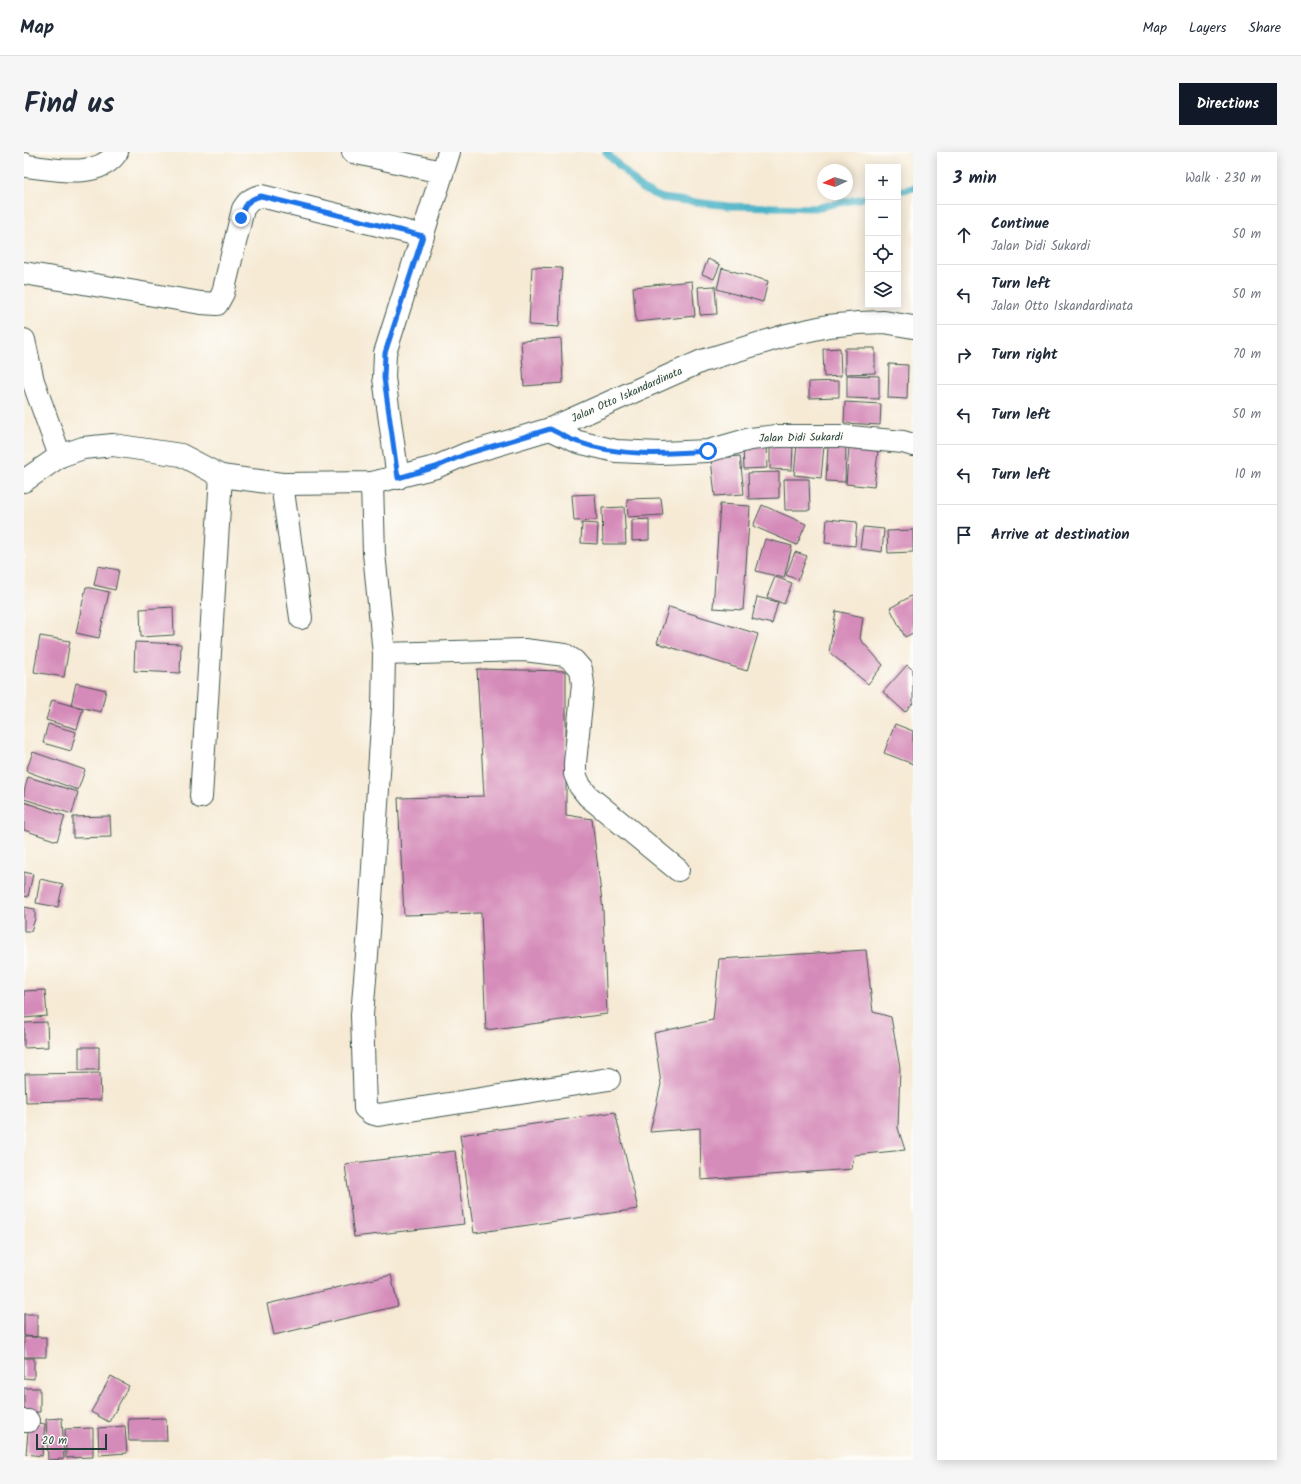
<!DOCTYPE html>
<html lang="en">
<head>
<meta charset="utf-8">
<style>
	body { margin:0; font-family:Kalam,sans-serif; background:#f6f6f7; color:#1f2937 }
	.controls { position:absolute; right:12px; top:12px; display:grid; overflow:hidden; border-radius:0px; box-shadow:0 2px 10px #0003 }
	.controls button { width:36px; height:36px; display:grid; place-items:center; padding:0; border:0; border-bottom:1px solid #e0e1e3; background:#fff; color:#1f2937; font:20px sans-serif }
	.compass { position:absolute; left:793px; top:12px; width:36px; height:36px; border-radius:50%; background:#fff; box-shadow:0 2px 10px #0003; rotate:266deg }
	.scale { position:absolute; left:12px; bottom:10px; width:71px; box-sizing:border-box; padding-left:4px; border:2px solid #1f3d34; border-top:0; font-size:11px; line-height:14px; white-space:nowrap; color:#1f3d34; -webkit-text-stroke:3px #fdfcf7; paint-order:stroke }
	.stop { position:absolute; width:12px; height:12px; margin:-9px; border:3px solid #1a73e8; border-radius:50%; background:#fff }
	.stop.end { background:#1a73e8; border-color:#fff; box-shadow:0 1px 4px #0008 }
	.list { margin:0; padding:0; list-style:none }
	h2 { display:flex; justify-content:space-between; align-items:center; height:52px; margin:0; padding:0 16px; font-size:17px }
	h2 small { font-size:13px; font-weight:400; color:#747a83 }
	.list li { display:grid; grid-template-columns:26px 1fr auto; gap:12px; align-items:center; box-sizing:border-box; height:60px; padding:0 16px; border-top:1px solid #e0e1e3 }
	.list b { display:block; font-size:15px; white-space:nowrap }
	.list p { margin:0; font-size:13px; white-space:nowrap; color:#747a83 }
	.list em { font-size:13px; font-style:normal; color:#747a83 }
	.icon { flex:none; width:22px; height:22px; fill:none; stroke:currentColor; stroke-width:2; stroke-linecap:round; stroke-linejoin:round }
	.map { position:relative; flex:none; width:889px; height:1308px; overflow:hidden; border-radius:0px }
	header { display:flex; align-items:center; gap:24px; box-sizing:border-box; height:56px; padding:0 20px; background:#fff; border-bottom:1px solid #e0e1e3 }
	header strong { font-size:19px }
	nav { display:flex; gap:22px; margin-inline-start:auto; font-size:14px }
	.intro { display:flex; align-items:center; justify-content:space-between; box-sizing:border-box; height:96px; padding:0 24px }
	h1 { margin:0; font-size:28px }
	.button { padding:10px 18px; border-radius:0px; background:#111827; color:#fff; font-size:14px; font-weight:700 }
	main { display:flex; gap:24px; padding:0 24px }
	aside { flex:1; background:#fff; border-radius:0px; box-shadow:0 2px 10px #0003 }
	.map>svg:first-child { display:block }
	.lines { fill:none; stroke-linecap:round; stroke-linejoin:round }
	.stream { stroke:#48b2c6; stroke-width:7 }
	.building { fill:#d58bb9 }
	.minor-casing { stroke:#3f574c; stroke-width:24 }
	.major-casing { stroke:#3f574c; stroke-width:24 }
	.minor { stroke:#fff; stroke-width:22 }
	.major { stroke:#fff; stroke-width:22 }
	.route { stroke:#1a73e8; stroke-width:5 }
	.labels { text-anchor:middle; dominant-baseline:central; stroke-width:3; stroke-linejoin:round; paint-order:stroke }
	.street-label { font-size:11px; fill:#1f3d34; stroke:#fdfcf7 }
</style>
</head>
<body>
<header>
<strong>Map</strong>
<nav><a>Map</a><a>Layers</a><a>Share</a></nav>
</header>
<div class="intro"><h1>Find us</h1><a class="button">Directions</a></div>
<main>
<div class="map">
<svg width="889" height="1308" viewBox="0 0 889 1308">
	<rect width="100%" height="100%" fill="#fdfcf7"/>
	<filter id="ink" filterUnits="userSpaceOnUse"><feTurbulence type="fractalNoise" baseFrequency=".025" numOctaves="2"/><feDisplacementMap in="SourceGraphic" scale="8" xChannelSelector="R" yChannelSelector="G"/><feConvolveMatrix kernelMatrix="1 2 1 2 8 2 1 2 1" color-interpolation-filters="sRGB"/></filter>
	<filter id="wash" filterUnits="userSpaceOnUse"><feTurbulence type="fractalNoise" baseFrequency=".012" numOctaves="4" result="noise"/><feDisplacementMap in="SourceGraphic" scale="16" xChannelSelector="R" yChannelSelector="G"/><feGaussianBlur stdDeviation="0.9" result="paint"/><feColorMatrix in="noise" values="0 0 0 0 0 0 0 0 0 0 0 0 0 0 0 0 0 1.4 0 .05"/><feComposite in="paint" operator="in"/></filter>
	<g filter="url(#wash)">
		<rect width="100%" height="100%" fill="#f6ead5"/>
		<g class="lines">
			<path class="stream" d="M582 0 618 37 638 46 704 54 791 56 844 45
				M874 39 889 36"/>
		</g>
		<g id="blocks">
			<path class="building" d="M684 107 696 113 690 127 678 122Z
				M508 115 538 116 535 175 505 173Z
				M698 116 744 129 739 150 693 137Z
				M668 129 671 164 612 170 609 135Z
				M691 134 693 162 676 163 674 135Z
				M537 186 539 231 500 234 497 189Z
				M816 196 817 224 800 225 799 197Z
				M821 196H851V221L821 222Z
				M865 212 884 213 883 247 864 246Z
				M823 223 855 224V247L823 246Z
				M815 229V245L785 246V230Z
				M821 250 857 252 856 273 820 271Z
				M746 292H769L768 318 746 317Z
				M773 292 800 294 797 326 770 323Z
				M742 293 743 316 720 317 719 294Z
				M804 294 822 295 821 330 802 329Z
				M825 296 854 299 850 335 822 332Z
				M716 304 720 342 691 344 687 307Z
				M755 320V346L725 347 724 321Z
				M760 327H785L786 358H761Z
				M571 342 573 368 550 369 548 343Z
				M637 346 639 363 604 365 603 347Z
				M696 352 726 354 719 458 689 456Z
				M738 353 782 372 773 393 729 374Z
				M600 355 602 392H579L578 356Z
				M625 367V388L608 389V368Z
				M803 367 833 370 831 394 801 391Z
				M558 371 574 372 573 392 557 391Z
				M839 375 860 377 858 400 836 397Z
				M889 378V400L864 401 863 379Z
				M741 387 768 394 760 426 732 419Z
				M771 400 783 404 774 428 762 423Z
				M74 414 95 418 91 438 70 433Z
				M751 425 768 431 760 452 743 445Z
				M62 435 85 440 75 486 52 481Z
				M889 443V481L881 485 866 456Z
				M733 445 754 450 748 472 728 467Z
				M149 455 150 483 117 485 116 457Z
				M645 455 734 482 723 519 633 491Z
				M812 459 839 465 836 487 859 513 844 532 805 500Z
				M16 484 46 489 40 525 10 520Z
				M111 490 157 492 156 521 110 519Z
				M883 513 889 518V551L881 560 859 540Z
				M453 517 542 519V663L568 667 579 758 583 862 462 878 457 761 380 763 374 646 460 644Z
				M52 531 82 538 77 560 47 553Z
				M28 548 59 557 53 577 22 568Z
				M24 572 52 580 47 599 19 591Z
				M871 572 889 579V612L860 601Z
				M9 600 61 618 54 638 2 619Z
				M4 625 54 640 48 662 0 647V640Z
				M0 650 41 664 33 689 0 678Z
				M86 664 87 685 49 686V665Z
				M0 720 9 722 4 745 0 744Z
				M16 727 39 732 34 755 12 751Z
				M0 755 11 757V767L7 779H0Z
				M842 798 849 860 867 865 876 916 874 976 881 998 830 1003 828 1017 677 1028 676 976 626 980 637 932 630 881 689 868 695 807Z
				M21 838 23 864 0 866V839Z
				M23 870 24 895 0 896V871Z
				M55 895H75V918H55Z
				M76 921 77 948 2 950 1 922Z
				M591 960 614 1057 450 1081 436 983Z
				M431 999 440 1072 330 1085 321 1012Z
				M367 1123 374 1154 250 1183 243 1152Z
				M0 1162H13V1185L0 1184Z
				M0 1185H22V1205H0Z
				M0 1206H10V1227L0 1226Z
				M87 1224 105 1234 85 1270 67 1260Z
				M0 1236H16V1260H0Z
				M38 1266 40 1307 24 1308 22 1267Z
				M142 1266 143 1289H105L104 1267Z
				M5 1270 21 1272 18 1304 2 1302Z
				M101 1274 103 1301 75 1303 74 1276Z
				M69 1276V1305L42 1306 41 1277Z"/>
		</g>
	</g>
	<g filter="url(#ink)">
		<use href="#blocks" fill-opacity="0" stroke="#3f574c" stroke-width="1"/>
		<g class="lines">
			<defs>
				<path id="minor" d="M329 0 417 20
					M0 12 2 14C30 17 75 28 93 0
					M0 121 177 151 193 152 199 141 219 57C224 49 228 46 237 44L399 84
					M0 188 9 229 36 304
					M526 277 554 290 592 299 637 301 684 299 726 287 753 284H816L879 290 889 293
					M374 326 360 226 361 201 425 0
					M348 331 350 401 360 502 359 557 345 779 338 863 341 956 347 961 354 963 585 927
					M258 332 277 466
					M360 502 500 498 541 503 550 509 557 517 559 532 551 611V622L556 634 564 644 654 718
					M177 645 197 324
					M0 1269H4"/>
				<path id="major" d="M0 329 36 304 59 296 89 293 157 303 197 324 258 332 348 331 412 315 442 302 526 277 678 209 763 183 804 174 835 171 860 170 889 175"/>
			</defs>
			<use href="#minor" class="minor-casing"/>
			<use href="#major" class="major-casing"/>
			<use href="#minor" class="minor"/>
			<use href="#major" class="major"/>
		</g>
	</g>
	<g class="lines" filter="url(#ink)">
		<path class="route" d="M217 66C220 54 224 47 237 44L399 84 361 201 360 226 374 326 412 315 442 302 526 277C535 281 544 287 554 290 594 305 642 302 684 299"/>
	</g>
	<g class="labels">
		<g class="street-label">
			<text transform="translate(603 243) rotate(-24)">Jalan Otto Iskandardinata</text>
			<text transform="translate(777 286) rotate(-1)">Jalan Didi Sukardi</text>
		</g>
	</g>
</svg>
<div class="controls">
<button>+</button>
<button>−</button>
<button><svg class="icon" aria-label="locate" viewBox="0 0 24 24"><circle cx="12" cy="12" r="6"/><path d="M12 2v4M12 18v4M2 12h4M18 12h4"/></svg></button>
<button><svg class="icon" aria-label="layers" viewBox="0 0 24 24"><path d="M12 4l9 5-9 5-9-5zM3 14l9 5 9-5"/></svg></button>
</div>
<svg class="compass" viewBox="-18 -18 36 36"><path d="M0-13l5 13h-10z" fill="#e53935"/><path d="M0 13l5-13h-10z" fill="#747a83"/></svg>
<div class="scale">20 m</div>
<div class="stop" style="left:684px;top:299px"></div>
<div class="stop end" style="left:217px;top:66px"></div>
</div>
<aside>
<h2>3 min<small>Walk · 230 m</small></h2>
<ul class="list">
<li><svg class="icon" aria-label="ahead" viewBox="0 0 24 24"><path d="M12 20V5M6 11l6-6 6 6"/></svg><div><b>Continue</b><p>Jalan Didi Sukardi</p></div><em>50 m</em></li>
<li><svg class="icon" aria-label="left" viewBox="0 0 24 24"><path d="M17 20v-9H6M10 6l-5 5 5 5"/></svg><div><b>Turn left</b><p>Jalan Otto Iskandardinata</p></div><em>50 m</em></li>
<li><svg class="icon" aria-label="right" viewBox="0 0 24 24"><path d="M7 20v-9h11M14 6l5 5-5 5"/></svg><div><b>Turn right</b></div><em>70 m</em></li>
<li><svg class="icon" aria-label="left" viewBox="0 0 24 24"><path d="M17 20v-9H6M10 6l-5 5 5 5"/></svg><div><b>Turn left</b></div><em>50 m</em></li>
<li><svg class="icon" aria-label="left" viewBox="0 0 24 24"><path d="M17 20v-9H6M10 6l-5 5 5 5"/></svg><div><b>Turn left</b></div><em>10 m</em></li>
<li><svg class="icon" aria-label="arrive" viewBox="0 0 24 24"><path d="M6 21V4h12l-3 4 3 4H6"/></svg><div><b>Arrive at destination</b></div></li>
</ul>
</aside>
</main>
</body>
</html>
